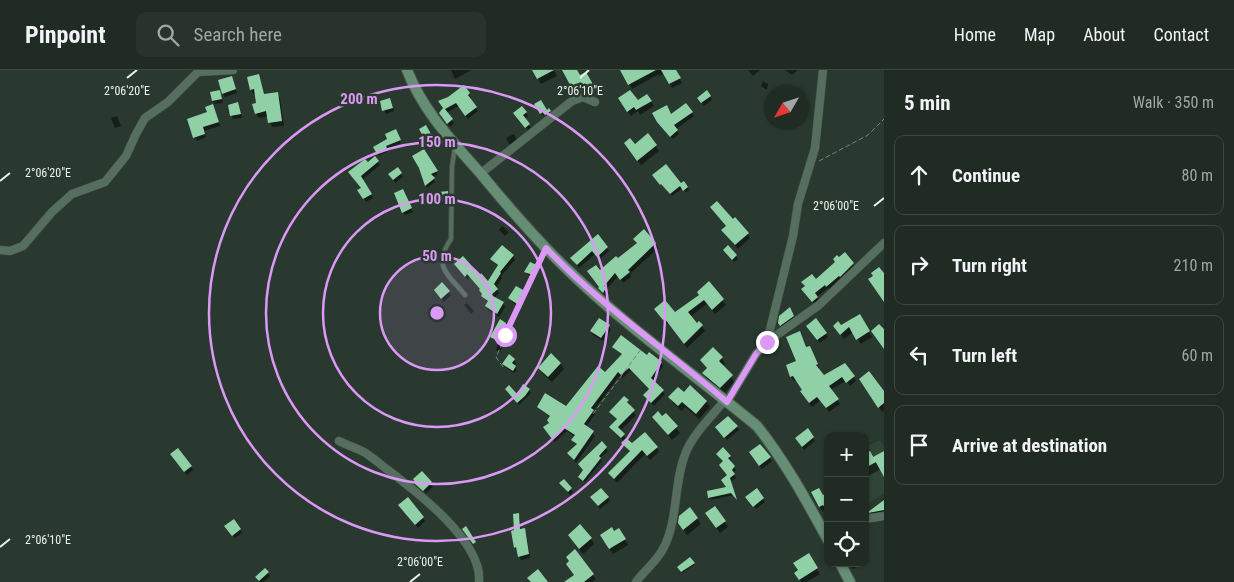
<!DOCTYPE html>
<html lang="en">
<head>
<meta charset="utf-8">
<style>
	body { margin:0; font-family:"Roboto Condensed",sans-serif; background:#28332b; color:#f1f3f6 }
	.controls { position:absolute; right:15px; bottom:15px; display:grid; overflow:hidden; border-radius:10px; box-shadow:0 1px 4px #0004 }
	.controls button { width:45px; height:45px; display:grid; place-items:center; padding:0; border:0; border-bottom:1px solid #3d4741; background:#202b23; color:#f1f3f6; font:25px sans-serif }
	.compass { position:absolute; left:764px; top:15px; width:45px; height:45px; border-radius:50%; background:#202b23; box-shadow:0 1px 4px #0004; rotate:231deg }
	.stop { position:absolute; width:15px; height:15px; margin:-11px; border:4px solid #db99f5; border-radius:50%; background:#fff }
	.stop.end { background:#db99f5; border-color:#fff; box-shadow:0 1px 5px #0008 }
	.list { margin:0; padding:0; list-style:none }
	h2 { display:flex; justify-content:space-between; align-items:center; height:65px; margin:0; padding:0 20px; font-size:21px }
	h2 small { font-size:16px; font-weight:400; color:#a2a7a6 }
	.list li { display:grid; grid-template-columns:32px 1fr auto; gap:15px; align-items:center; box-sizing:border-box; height:80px; margin:0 10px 10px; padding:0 10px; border:1px solid #3d4741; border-radius:10px }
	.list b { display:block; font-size:19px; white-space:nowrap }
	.list em { font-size:16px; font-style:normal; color:#a2a7a6 }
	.icon { flex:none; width:28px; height:28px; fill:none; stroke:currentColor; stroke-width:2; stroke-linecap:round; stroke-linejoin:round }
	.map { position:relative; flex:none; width:884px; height:512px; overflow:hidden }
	header { display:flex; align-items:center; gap:30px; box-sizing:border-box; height:70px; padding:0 25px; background:#202b23; border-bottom:1px solid #3d4741 }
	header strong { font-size:24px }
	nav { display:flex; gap:28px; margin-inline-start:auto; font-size:18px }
	.search { width:350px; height:45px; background:#28332b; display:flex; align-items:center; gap:12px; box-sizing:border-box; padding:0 18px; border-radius:10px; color:#a2a7a6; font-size:19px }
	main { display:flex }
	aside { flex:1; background:#202b23 }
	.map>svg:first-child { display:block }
	.built { fill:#2f4536 }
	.shadow { fill:#0007 }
	.building { fill:#90d0a6 }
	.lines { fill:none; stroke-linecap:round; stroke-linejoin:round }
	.service-casing { stroke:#49574d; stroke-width:5.5 }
	.minor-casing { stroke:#49574d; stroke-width:9 }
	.secondary-casing { stroke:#49574d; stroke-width:12 }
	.path { stroke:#77847b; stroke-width:1; stroke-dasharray:5 2.5; stroke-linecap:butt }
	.service { stroke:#556e5e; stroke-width:4 }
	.minor { stroke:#556e5e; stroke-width:8 }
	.secondary { stroke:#668e74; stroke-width:10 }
	.route { stroke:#db99f5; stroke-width:6 }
	.ticks { fill:none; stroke:#e9f3ec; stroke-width:2 }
	.ring { fill:none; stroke:#db99f5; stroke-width:2.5 }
	.ticks-label { font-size:12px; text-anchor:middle; fill:#e9f3ec; stroke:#2a392f; stroke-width:5; stroke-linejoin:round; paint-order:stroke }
	.centre { fill:#db99f5; stroke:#2a392f; stroke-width:2.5 }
	.ring-label { font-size:15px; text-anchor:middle; font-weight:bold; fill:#db99f5; stroke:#2a392f; stroke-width:5; stroke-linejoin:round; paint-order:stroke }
</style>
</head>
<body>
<header>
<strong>Pinpoint</strong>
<div class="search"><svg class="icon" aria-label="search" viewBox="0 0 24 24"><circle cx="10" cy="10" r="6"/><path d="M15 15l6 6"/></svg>Search here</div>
<nav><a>Home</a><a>Map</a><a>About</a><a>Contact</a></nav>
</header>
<main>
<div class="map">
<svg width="884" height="512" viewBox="0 0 884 512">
	<rect width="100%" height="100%" fill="#2a392f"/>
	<path class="built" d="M880 370 884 377V424L865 434V377Z"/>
	<path class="shadow" d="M451 0H470V1L455 9Z
		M534 0H554L557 6 541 14Z
		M574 0H576L580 7 586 3 596 22 579 28 566 4Z
		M624 0H675L682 13 672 18 664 3 660 6 659 4 632 19 622 1Z
		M748 0H760L753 6Z
		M785 0H796L797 1 792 5Z
		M258 5 264 25 277 24 280 28 284 56 272 57 268 46 259 48 256 44 257 33 256 23 253 24 251 19Z
		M232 7 237 23 225 27 223 23Z
		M763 11 768 14 767 20 761 16Z
		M220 21 223 33 215 34 213 31Z
		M469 24 471 28 469 29 478 41 468 49 459 36 446 43 454 53 450 57 442 46 445 39Z
		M710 26 712 30 704 36 701 31Z
		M390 29 394 41 386 44 384 40Z
		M541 31 547 41 548 40 551 44 547 47 545 44 543 46 536 34Z
		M651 31 654 36 640 45 638 41 631 46 622 34Z
		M238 34 242 48 233 49 229 36Z
		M213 36 220 56 204 61 206 67 197 71 195 67Z
		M526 43 528 46 525 48 531 58 528 60 517 46Z
		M692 43 694 46 676 59 679 64 673 69 661 56Z
		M117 46 121 56 115 58 111 48Z
		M426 57 432 68 427 71 421 59Z
		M397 63 401 73 387 79 388 81 379 86 374 77Z
		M514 64 518 72 511 77 506 68Z
		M648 65 659 81 641 95 628 78Z
		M424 81 438 104 432 107 435 112 427 118 420 98Z
		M378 92 380 95 362 110 373 128 366 132 359 121 362 119 352 106 367 94Z
		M397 98 403 107 395 113 392 107Z
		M655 107 681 115 684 113 689 120 686 122 683 118 672 126Z
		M447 122 449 126V135H443L441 132Z
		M405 124 413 142 405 145 403 142Z
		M711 137 733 151 748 164 750 168 738 179 726 165V157Z
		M502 156 509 162 505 166 499 160Z
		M644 161 658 178 630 204 631 207 623 213 618 206 606 220 608 223 605 226 599 218 600 202 618 190 637 174 635 169Z
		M598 166 609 181 600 189 595 184 579 198 572 189Z
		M727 183 736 186 738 189 734 192Z
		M845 184 856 198 830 220 828 218 817 227 820 232 816 236 805 223V217L803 213 816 211Z
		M513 186 515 190 501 206 502 208 496 218 499 223 494 228 503 233 505 237 499 247 488 240 486 236 489 232 485 230 481 219 470 207 468 210 455 195 488 213 498 197 492 189Z
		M531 194 536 196 539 200 535 208 528 205 526 202Z
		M709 213 726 235 715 244 707 234 690 247 696 255 702 256 705 261 687 278 669 253 667 254 659 244H675L700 226Z
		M442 214 451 225 444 232 437 224Z
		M524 222 526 225 519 237 512 232 510 228Z
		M467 233 474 241 471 244 464 235Z
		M793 245 796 252 782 259 779 253Z
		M859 245 872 267 861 274 853 262 844 269 837 261 840 256Z
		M505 254 507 257 505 261 509 265 503 276 500 274 502 278 500 282 496 280 498 273 492 267Z
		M609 256 611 260 603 271 593 265 591 261Z
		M810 260 826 264 828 267 820 273Z
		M614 277 661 292 663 296 653 311 665 324 654 336 644 325 650 320 631 300 623 308 620 305 593 341 595 344 586 357 595 366 576 393 568 383 577 375 573 370 575 367 567 361 555 372 547 361 550 354 551 347 541 340 539 337 566 338 605 304 623 285Z
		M806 279 812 281 819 298 817 299 823 307 845 294 856 311 850 316 846 311 830 320 840 334 829 342 821 330 812 337 804 326 803 320 797 310 794 311 791 307 788 295 798 292Z
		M722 288 725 294 722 296 735 312 724 323 707 309 704 303 708 299 701 291Z
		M514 290 516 293 514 296 517 300 514 303 505 297 503 294Z
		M560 293 564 299 552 312 543 304 540 298Z
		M864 314 884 323V340L882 342Z
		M529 319 531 323 519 335 508 322 517 326Z
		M684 324 706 331 710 337 699 349 685 337 682 341 673 333 670 328Z
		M628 331 630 334 628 336 636 345 620 361 632 375 657 378 659 382 650 390 645 384 617 413 610 403 630 382 623 373 624 372 611 357 618 350 613 345Z
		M666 345 680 363 672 370 653 347 662 348Z
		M737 357 739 360 727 370 719 361Z
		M807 360 815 371 804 380 798 371Z
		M602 373 608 381 600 388 602 391 585 412 580 407Z
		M760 375 772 391 762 399 752 386Z
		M884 383V404L881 399 865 408V384L873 389Z
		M730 386 731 389 729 391 736 400 733 403 736 408 731 411 734 425 711 430 709 427 728 418V405L720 395Z
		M174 388 191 396 193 400 187 405Z
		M422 403 433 417 426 423 416 413Z
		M564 411 573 422 570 425 563 417Z
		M756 420 765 432 756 439 749 430Z
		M813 422 822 427 827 439 822 441Z
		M608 427 610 431 600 439 592 428Z
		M408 429 425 451 418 458 399 436Z
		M884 429V446L873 448 870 442 883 432 882 430Z
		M690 439 701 454 687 465 683 459Z
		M518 444 520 448 521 460H524L526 463 530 488 521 490 515 477V461Z
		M710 449 725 452 728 457 720 463Z
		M228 459H240L242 463 235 468Z
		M619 460 628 475 613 484 602 465Z
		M569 466 591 468 594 474 583 484Z
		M809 485 820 504 806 512H801L796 503 799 501Z
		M690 488 694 495 682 503 679 498Z
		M849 493H861V494L853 499Z
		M268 503 270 506 264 512H260L256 507Z
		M593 505 596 509 592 512H572Z"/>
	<path class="building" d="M532 0H554L537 9Z
		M562 0H577L580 5 586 2 594 16 575 24Z
		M620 0H656L628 15Z
		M661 0H676L681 8 669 14Z
		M259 4 264 24 278 22 282 51 268 53 266 41 255 44 252 34 256 33 254 19 250 20 247 7Z
		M232 6 236 19 222 24 218 10Z
		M464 15 470 23 468 25 477 37 465 46 456 33 445 39 453 49 447 54 439 43 443 38 438 31 448 27Z
		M220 20 222 29 212 31 210 22Z
		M630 20 638 30 647 24 652 31 636 40 634 37 627 42 618 28Z
		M707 20 711 26 701 33 697 28Z
		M390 28 393 38 382 41 380 31Z
		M541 30 547 40 549 38 551 41 545 45 543 43 546 40 540 44 534 34Z
		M238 32 241 44 230 46 228 35Z
		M686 33 693 42 674 55 678 60 670 67 657 52 652 43 667 35 671 44Z
		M213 34 219 52 203 57 205 64 193 68 187 49 207 42 205 37Z
		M522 36 527 42 523 45 530 54 525 58 513 43Z
		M426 55 431 64 424 68 419 59Z
		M396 59 401 70 386 76 387 78 377 84 373 77 387 69 385 64Z
		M648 63 657 75 637 91 624 73 630 68 635 74Z
		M424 79 438 101 431 104 435 108 425 116 419 98 412 86Z
		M375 86 379 91 361 106 372 124 363 129 357 120 361 118 348 102 365 89 368 92Z
		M666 94 681 113 684 111 688 117 683 121 680 116 670 124 661 114 660 115 652 105Z
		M398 97 402 103 393 110 388 104Z
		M403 119 412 138 402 143 394 123Z
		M448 121V131L439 132V122Z
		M717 131 733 149 735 147 749 163 735 175 721 160 726 156 710 137Z
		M644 159 656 173 628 200 630 202 620 210 615 203 604 216 606 218 603 223 598 218 599 217 587 201 596 195 600 200 616 186 618 188 637 173 633 169Z
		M598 164 608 177 597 187 592 181 577 195 570 188Z
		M502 175 514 185 500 202 501 203 494 214 498 219 491 225 504 232 497 244 485 236 488 231 481 226 482 224 479 220 480 219 467 204 465 207 454 194 463 186 480 205 481 203 488 211 498 195 490 189Z
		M728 175 737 185 732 190 723 180Z
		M845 182 854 193 840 207 839 206 826 217 825 215 815 223 818 227 812 232 801 219 805 216 801 212 812 204 816 209 835 192 833 189 837 185 839 187Z
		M530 192 537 195 533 205 524 202Z
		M879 197 884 203V232L868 209 873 206 871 203Z
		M709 211 724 229 712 240 704 230 688 242 697 253 699 251 703 255 684 274 665 249 663 250 654 239 665 230 675 242 699 225 697 222Z
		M442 212 450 221 441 229 434 220Z
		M516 216 525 221 517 234 508 228Z
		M790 237 794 246 780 256 778 253 779 246Z
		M860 244 870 261 856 270 849 257 840 265 833 256 838 251 841 255Z
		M599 248 610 255 601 268 590 261Z
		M816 248 827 263 817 270 806 256Z
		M500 249 506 253 503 259 508 261 502 273 490 267Z
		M879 254 884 259V279L871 261Z
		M800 261 806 277 810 276 818 294 816 295 824 305 845 293 855 306 846 313 842 307 829 316 839 329 826 338 817 327 809 333 800 321 802 320 793 306 790 307 786 295 796 291 786 267Z
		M621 265 647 285 649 282 662 292 651 308 664 320 651 333 643 325 649 319 629 298 621 305 618 302 591 338 594 340 584 354 594 361 574 390 567 383 577 374 571 370 575 365 564 358 552 369 543 357 549 353 547 350 550 346 537 337 545 323 566 336 598 296 605 302 622 284 612 277Z
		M713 277 723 287 719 291 733 305 720 318 702 303 707 298 700 290Z
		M551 283 561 293 548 307 538 298Z
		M509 284 515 289 512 293 516 296 513 301 502 294Z
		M869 301 884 321V333L878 338 859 309Z
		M523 314 530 319 525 326 517 333 505 319 509 315 517 324Z
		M690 315 707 331 696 344 682 332 678 336 668 327 678 317 684 322Z
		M624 326 629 330 627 332 635 340 618 357 625 364 621 368 609 357 617 349 609 342Z
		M658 341 662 346 666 343 678 356 668 365 652 347Z
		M728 346 738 356 724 368 715 357Z
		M808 358 814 367 802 377 795 368Z
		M645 362 658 377 647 386 642 380 614 409 608 403 630 381 621 373 626 368 632 373Z
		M602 371 607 377 599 386 601 388 583 411 578 407 583 400 578 394Z
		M760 374 771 387 759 396 749 382Z
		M723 377 731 386 728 388 735 396 732 400 735 404 730 408 737 430 731 423 708 428 707 421 726 417 721 410 727 405 719 395 723 391 716 384Z
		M178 378 192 396 184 402 170 384Z
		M870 381 876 392 865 398V383Z
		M884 381V407L873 387Z
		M422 401 432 412 423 421 414 413 415 412 413 409Z
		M564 409 572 418 568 422 559 413Z
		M601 418 609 427 598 436 590 427Z
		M757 418 764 428 753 437 745 427Z
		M819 418 823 425 828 423V443L823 435 819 437 811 422Z
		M408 427 424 447 415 455 398 435Z
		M884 430V440L868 443V442Z
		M715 436 726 451 716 458 705 443Z
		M690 437 698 448 683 460 678 453 679 446Z
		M519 443 520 459 525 458 529 484 518 487 516 477 514 478 511 461 514 460 513 444Z
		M234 449 241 459 232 466 224 456Z
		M580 454 592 468 579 479 568 465Z
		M466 456 476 472 473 474 462 459Z
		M612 457 614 461 619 458 626 469 609 479 600 465Z
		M575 479 594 504 584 512H564L574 505 566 494 569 491 566 487Z
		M809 483 818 498 799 510 794 503 798 500 793 493Z
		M690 487 695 493 681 502 677 497Z
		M265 498 269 502 259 511 255 507Z
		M538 499 548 512H531L527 508Z"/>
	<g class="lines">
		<defs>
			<path id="service" d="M455 77 452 97 451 169C432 197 448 204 465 225"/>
			<path id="minor" d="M480 104 572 31 583 27 595 32
				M0 180 10 181 23 176 52 142 72 124 105 112 126 86 136 64 145 48 168 32 198 2 233 0
				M767 272 793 166 798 134 815 78 823 0
				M727 332 756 284 767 272 819 235 884 173
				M339 371C347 375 356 378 364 382 372 387 380 394 388 400 417 422 483 472 479 512
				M865 449 884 446
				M636 512C644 501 657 491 663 479 679 449 673 413 686 382 694 363 712 346 725 330"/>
			<path id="secondary" d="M407 0C423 41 452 71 481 104 509 138 538 172 570 202 628 258 695 305 757 356 785 391 806 430 828 470
				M840 493 850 512"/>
		</defs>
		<use href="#service" class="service-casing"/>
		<use href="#minor" class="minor-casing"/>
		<use href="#secondary" class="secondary-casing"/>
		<path class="path" d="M819 91 868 65 884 49
			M503 297 496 287 542 188
			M593 344 642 278"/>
		<use href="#service" class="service"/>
		<use href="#minor" class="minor"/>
		<use href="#secondary" class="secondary"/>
	</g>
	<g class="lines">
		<path class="route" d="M505 265 546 178C601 236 667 280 727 332L756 284 767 272"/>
	</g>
	<path class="ticks" d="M127 8 137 0M580 8 589 0M0 111 10 103M874 136 884 128M0 477 10 469M410 512 420 504"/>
	<circle cx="437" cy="243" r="57" fill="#db99f5" fill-opacity=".12"/>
	<g class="ring">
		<circle cx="437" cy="243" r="57"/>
		<circle cx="437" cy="243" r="114"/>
		<circle cx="437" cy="243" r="171"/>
		<circle cx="437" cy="243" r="228"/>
	</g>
	<g class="ticks-label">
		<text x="127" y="25">2°06'20"E</text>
		<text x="580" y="25">2°06'10"E</text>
		<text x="48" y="107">2°06'20"E</text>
		<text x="836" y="140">2°06'00"E</text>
		<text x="48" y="474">2°06'10"E</text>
		<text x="420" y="496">2°06'00"E</text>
	</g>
	<circle cx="437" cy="243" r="8" class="centre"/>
	<g class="ring-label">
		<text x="359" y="34">200 m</text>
		<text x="437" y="77">150 m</text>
		<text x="437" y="134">100 m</text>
		<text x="437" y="191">50 m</text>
	</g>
</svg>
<div class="controls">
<button>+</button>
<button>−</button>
<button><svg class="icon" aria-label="locate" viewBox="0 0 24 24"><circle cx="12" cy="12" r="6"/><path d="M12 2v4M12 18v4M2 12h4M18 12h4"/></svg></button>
</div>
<svg class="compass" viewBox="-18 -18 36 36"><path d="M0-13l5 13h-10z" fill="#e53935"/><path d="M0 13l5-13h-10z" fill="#a2a7a6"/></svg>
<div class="stop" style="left:505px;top:265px"></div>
<div class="stop end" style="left:767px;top:272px"></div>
</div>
<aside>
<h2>5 min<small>Walk · 350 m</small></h2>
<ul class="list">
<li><svg class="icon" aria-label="ahead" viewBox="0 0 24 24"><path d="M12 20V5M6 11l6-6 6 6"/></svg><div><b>Continue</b></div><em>80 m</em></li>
<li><svg class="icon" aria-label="right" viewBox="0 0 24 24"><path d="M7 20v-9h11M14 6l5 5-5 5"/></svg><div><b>Turn right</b></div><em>210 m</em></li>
<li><svg class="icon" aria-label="left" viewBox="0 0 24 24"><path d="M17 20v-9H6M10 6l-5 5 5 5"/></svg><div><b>Turn left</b></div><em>60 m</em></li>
<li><svg class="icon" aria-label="arrive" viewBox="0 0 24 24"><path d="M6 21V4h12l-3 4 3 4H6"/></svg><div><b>Arrive at destination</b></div></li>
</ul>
</aside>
</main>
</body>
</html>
